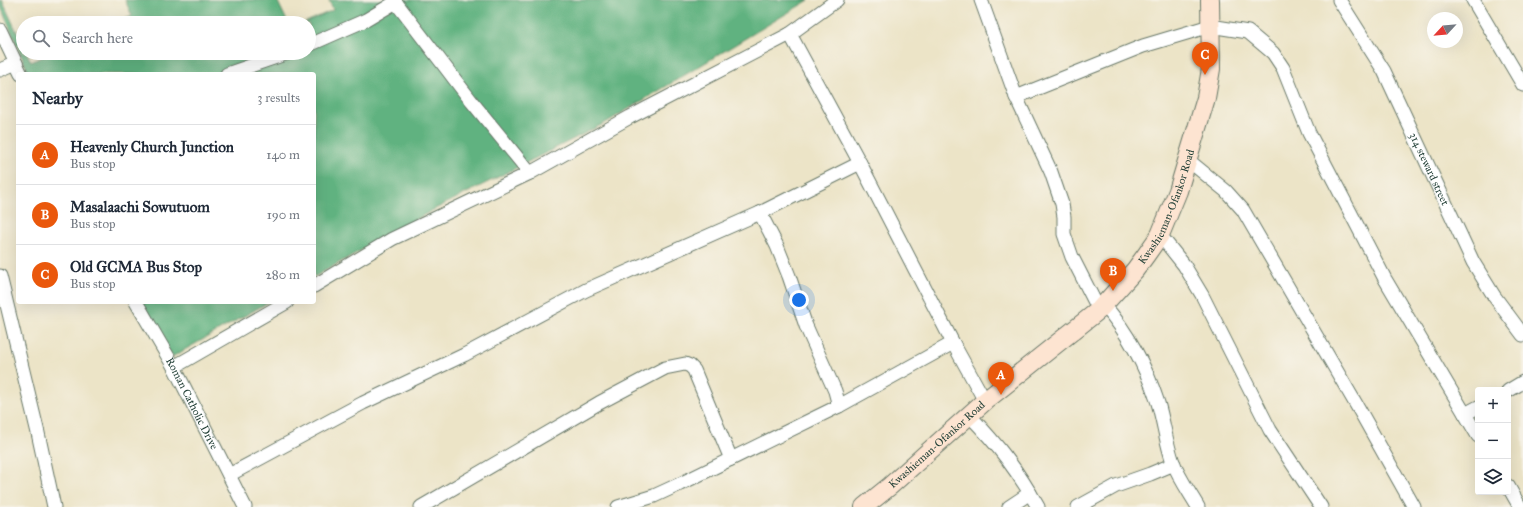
<!DOCTYPE html>
<html lang="en">
<head>
<meta charset="utf-8">
<style>
	body { margin:0; font-family:"IM FELL Great Primer",serif; background:#f6f6f7; color:#1f2937 }
	.controls { position:absolute; right:12px; bottom:12px; display:grid; overflow:hidden; border-radius:4px; box-shadow:0 4px 16px #0002 }
	.controls button { width:36px; height:36px; display:grid; place-items:center; padding:0; border:0; border-bottom:1px solid #e0e1e3; background:#fff; color:#1f2937; font:20px sans-serif }
	.compass { position:absolute; left:1427px; top:12px; width:36px; height:36px; border-radius:50%; background:#fff; box-shadow:0 4px 16px #0002; rotate:244deg }
	.you { position:absolute; left:799px; top:300px; width:14px; height:14px; margin:-10px; border:3px solid #fff; border-radius:50%; background:#1a73e8; box-shadow:0 0 0 6px #1a73e833 }
	.badge { display:grid; place-items:center; width:26px; height:26px; border-radius:50%; background:#ea580c; color:#fff; font-size:13px; font-weight:700 }
	.pin { position:absolute; translate:-50% -33px; filter:drop-shadow(0 1px 2px #0008) }
	.pin::after { content:''; position:absolute; top:21px; width:14px; height:12px; background:inherit; clip-path:polygon(0 0,100% 0,50% 100%) }
	.list { margin:0; padding:0; list-style:none }
	h2 { display:flex; justify-content:space-between; align-items:center; height:52px; margin:0; padding:0 16px; font-size:17px }
	h2 small { font-size:13px; font-weight:400; color:#747a83 }
	.list li { display:grid; grid-template-columns:26px 1fr auto; gap:12px; align-items:center; box-sizing:border-box; height:60px; padding:0 16px; border-top:1px solid #e0e1e3 }
	.list b { display:block; font-size:15px; white-space:nowrap }
	.list p { margin:0; font-size:13px; white-space:nowrap; color:#747a83 }
	.list em { font-size:13px; font-style:normal; color:#747a83 }
	.icon { flex:none; width:22px; height:22px; fill:none; stroke:currentColor; stroke-width:2; stroke-linecap:round; stroke-linejoin:round }
	.map { position:relative; flex:none; width:1523px; height:507px; overflow:hidden }
	.search { position:absolute; background:#fff; box-shadow:0 4px 16px #0002; left:16px; top:16px; width:300px; height:44px; display:flex; align-items:center; gap:10px; box-sizing:border-box; padding:0 14px; border-radius:22px; color:#747a83; font-size:15px }
	.panel { position:absolute; background:#fff; box-shadow:0 4px 16px #0002; left:16px; top:72px; width:300px; height:232px; border-radius:4px }
	.map>svg:first-child { display:block }
	.forest { fill:#60b280; stroke:#40785a }
	.lines { fill:none; stroke-linecap:round; stroke-linejoin:round }
	.street-casing { stroke:#677767; stroke-width:15 }
	.secondary-casing { stroke:#677767; stroke-width:20 }
	.street { stroke:#fff; stroke-width:13 }
	.secondary { stroke:#fde4d1; stroke-width:18 }
	.labels { text-anchor:middle; dominant-baseline:central; stroke-width:3; stroke-linejoin:round; paint-order:stroke }
	.street-label { font-size:11px; fill:#1f3d34; stroke:#f7f3e8 }
</style>
</head>
<body>
<div class="map">
<svg width="1523" height="507" viewBox="0 0 1523 507">
	<rect width="100%" height="100%" fill="#f7f3e8"/>
	<filter id="ink" filterUnits="userSpaceOnUse"><feTurbulence type="fractalNoise" baseFrequency=".025" numOctaves="2"/><feDisplacementMap in="SourceGraphic" scale="8" xChannelSelector="R" yChannelSelector="G"/><feConvolveMatrix kernelMatrix="1 2 1 2 8 2 1 2 1" color-interpolation-filters="sRGB"/></filter>
	<filter id="wash" filterUnits="userSpaceOnUse"><feTurbulence type="fractalNoise" baseFrequency=".012" numOctaves="4" result="noise"/><feDisplacementMap in="SourceGraphic" scale="16" xChannelSelector="R" yChannelSelector="G"/><feGaussianBlur stdDeviation="0.9" result="paint"/><feColorMatrix in="noise" values="0 0 0 0 0 0 0 0 0 0 0 0 0 0 0 0 0 1.4 0 .05"/><feComposite in="paint" operator="in"/></filter>
	<g filter="url(#wash)">
		<rect width="100%" height="100%" fill="#ece4c7"/>
		<path class="forest" d="M0 0H2L23 45V53H27L31 62 52 53H309V23H304L333 10 329 0H809L607 122 431 211 314 277V74H253L252 70 243 74H29L0 5Z
			M125 0H277L288 23H116L132 16Z
			M142 302H269L172 357Z"/>
	</g>
	<g filter="url(#ink)">
		<g class="lines">
			<defs>
				<g id="street">
					<path d="M394 0 472 102 530 173"/>
					<path d="M981 0 1016 97 1051 172 1062 204 1064 217V234L1072 257 1099 310"/>
					<path id="s1" d="M1339 0 1384 71 1473 262 1494 296 1523 335"/>
					<path d="M1473 0 1523 85"/>
					<path d="M0 30 21 74"/>
					<path d="M790 34 860 163 953 343 985 401"/>
					<path d="M309 45 366 20 396 2"/>
					<path d="M0 70 16 63"/>
					<path d="M227 74 288 53"/>
					<path d="M1016 97 1143 46 1210 26 1248 32 1273 53 1283 68 1309 133 1385 279 1478 436"/>
					<path d="M1188 160 1226 191 1243 210 1360 411 1414 507"/>
					<path d="M760 213 777 246 789 276 806 326 835 391 839 406"/>
					<path d="M1160 235 1184 265 1202 295 1270 430 1321 507"/>
					<path d="M0 276 38 433 54 507"/>
					<path d="M314 286 392 239 530 173 630 117 790 34 837 0"/>
					<path id="s2" d="M136 302 174 367 245 507"/>
					<path d="M1104 305C1129 334 1146 367 1158 403 1164 423 1166 443 1173 462 1179 478 1190 493 1198 507"/>
					<path d="M174 367 287 302"/>
					<path d="M1508 391 1523 382"/>
					<path d="M1465 414 1478 407"/>
					<path d="M970 416C998 445 1018 471 1038 507"/>
					<path d="M229 475 363 403 464 355 586 290 760 213 860 163"/>
					<path d="M1508 486 1520 507"/>
					<path d="M421 507 599 403 665 368 685 364 690 366 694 370 731 459"/>
					<path d="M618 507 654 496 680 484 839 406 953 343"/>
					<path d="M1009 507 1030 493"/>
					<path d="M1078 507 1116 486 1150 474 1174 464"/>
				</g>
				<g id="secondary">
					<path id="s3" d="M864 507 890 486 985 401 1099 310 1135 270 1146 255 1160 235 1178 191 1206 98 1211 69 1210 0"/>
				</g>
			</defs>
			<use href="#street" class="street-casing"/>
			<use href="#secondary" class="secondary-casing"/>
			<use href="#street" class="street"/>
			<use href="#secondary" class="secondary"/>
		</g>
	</g>
	<g class="labels">
		<g class="street-label">
			<text stroke="none"><textPath href="#s1" startOffset="192">314 steward street</textPath></text>
			<text stroke="none"><textPath href="#s3" startOffset="432">Kwashieman-Ofankor Road</textPath></text>
			<text stroke="none"><textPath href="#s2" startOffset="116">Roman Catholic Drive</textPath></text>
			<text stroke="none"><textPath href="#s3" startOffset="96">Kwashieman-Ofankor Road</textPath></text>
		</g>
	</g>
</svg>
<div class="controls">
<button>+</button>
<button>−</button>
<button><svg class="icon" aria-label="layers" viewBox="0 0 24 24"><path d="M12 4l9 5-9 5-9-5zM3 14l9 5 9-5"/></svg></button>
</div>
<svg class="compass" viewBox="-18 -18 36 36"><path d="M0-13l5 13h-10z" fill="#e53935"/><path d="M0 13l5-13h-10z" fill="#747a83"/></svg>
<div class="you"></div>
<div class="pin badge" style="left:1001px;top:395px">A</div>
<div class="pin badge" style="left:1113px;top:291px">B</div>
<div class="pin badge" style="left:1205px;top:75px">C</div>
<div class="search"><svg class="icon" aria-label="search" viewBox="0 0 24 24"><circle cx="10" cy="10" r="6"/><path d="M15 15l6 6"/></svg>Search here</div>
<section class="panel">
<h2>Nearby<small>3 results</small></h2>
<ul class="list">
<li><span class="badge">A</span><div><b>Heavenly Church Junction</b><p>Bus stop</p></div><em>140 m</em></li>
<li><span class="badge">B</span><div><b>Masalaachi Sowutuom</b><p>Bus stop</p></div><em>190 m</em></li>
<li><span class="badge">C</span><div><b>Old GCMA Bus Stop</b><p>Bus stop</p></div><em>280 m</em></li>
</ul>
</section>
</div>
</body>
</html>
